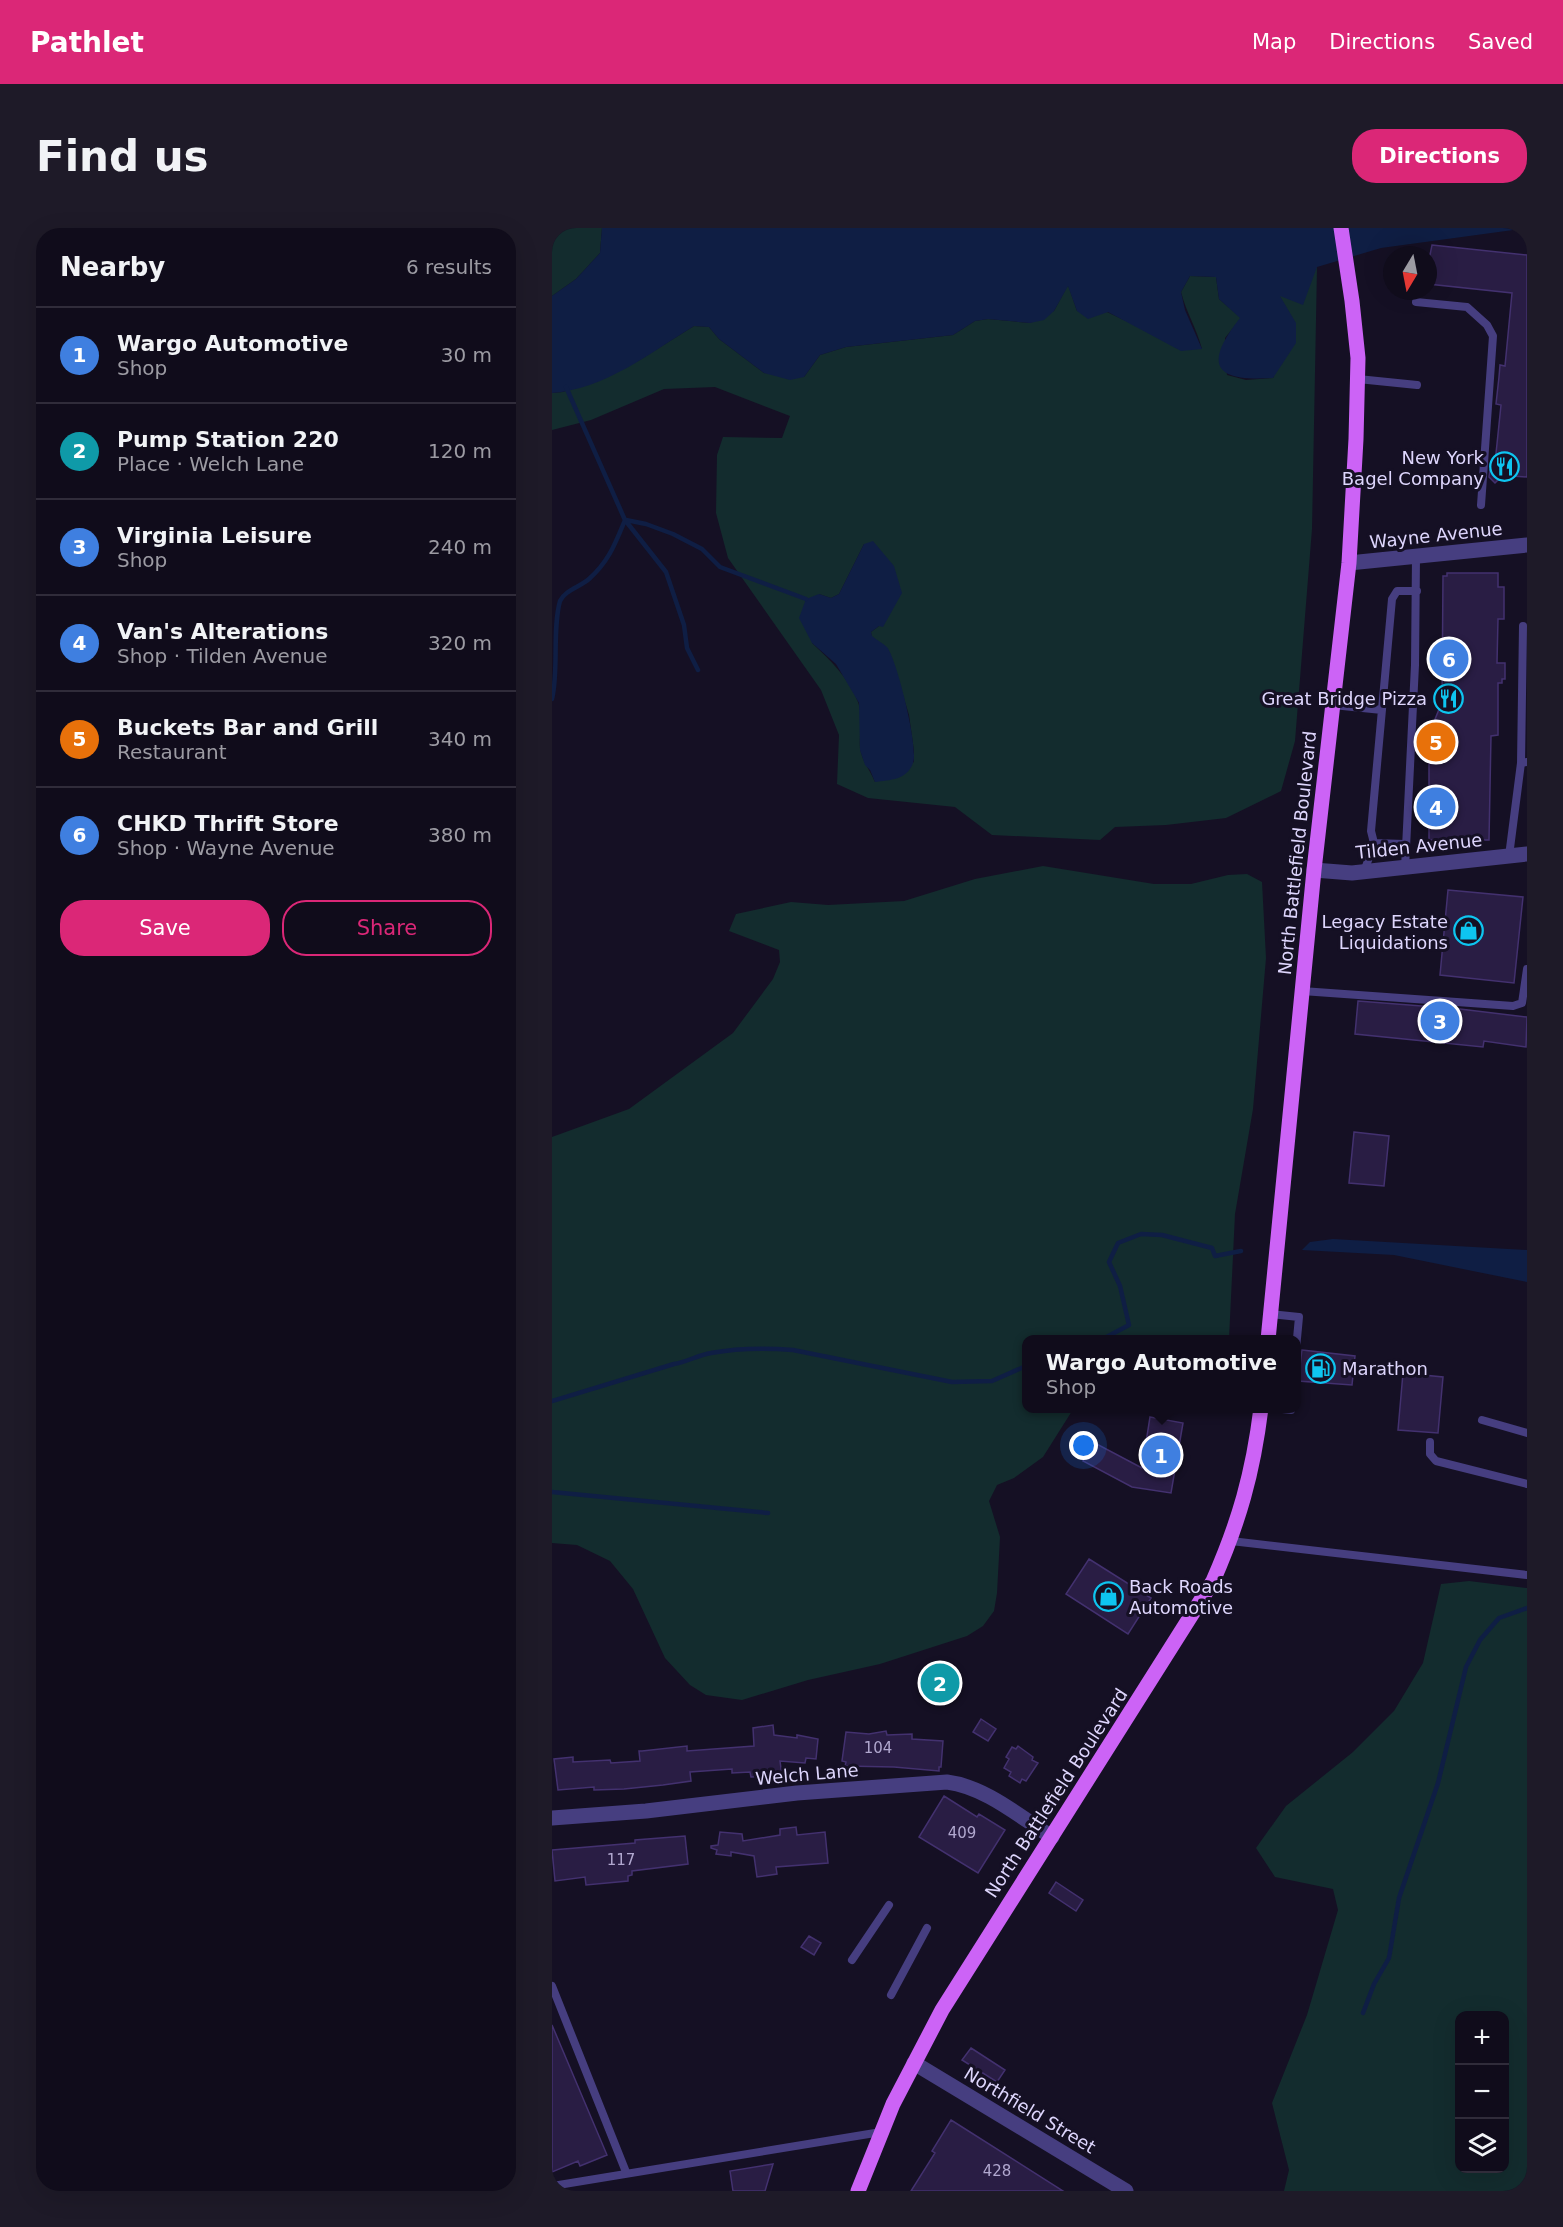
<!DOCTYPE html>
<html lang="en">
<head>
<meta charset="utf-8">
<style>
	body { margin:0; font-family:"DejaVu Sans",sans-serif; background:#1e1a28; color:#f1f3f6 }
	.controls { position:absolute; right:18px; bottom:18px; display:grid; overflow:hidden; border-radius:12px; box-shadow:0 6px 24px #0002 }
	.controls button { width:54px; height:54px; display:grid; place-items:center; padding:0; border:0; border-bottom:2px solid #302c3a; background:#100c1b; color:#f1f3f6; font:30px sans-serif }
	.compass { position:absolute; left:831px; top:18px; width:54px; height:54px; border-radius:50%; background:#100c1b; box-shadow:0 6px 24px #0002; rotate:190deg }
	.you { position:absolute; left:532px; top:1218px; width:21px; height:21px; margin:-15px; border:4px solid #fff; border-radius:50%; background:#1a73e8; box-shadow:0 0 0 9px #1a73e833 }
	.badge { display:grid; place-items:center; width:39px; height:39px; border-radius:50%; background:#db2777; color:#fff; font-size:20px; font-weight:700 }
	.pin { position:absolute; translate:-50% -50%; border:3px solid #fff; box-shadow:0 2px 6px #0006 }
	.popup { position:absolute; left:470px; top:1107px; width:279px; height:78px; box-sizing:border-box; display:grid; place-content:center; border-radius:12px; background:#100c1b; filter:drop-shadow(0 2px 4px #0005); font-size:20px; white-space:nowrap; color:#9c9ba3 }
	.popup b { font-size:22px; color:#f1f3f6 }
	.popup::after { content:''; position:absolute; left:50%; top:100%; margin-left:-12px; border:12px solid transparent; border-top-color:#100c1b }
	.list { margin:0; padding:0; list-style:none }
	h2 { display:flex; justify-content:space-between; align-items:center; height:78px; margin:0; padding:0 24px; font-size:26px }
	h2 small { font-size:20px; font-weight:400; color:#9c9ba3 }
	.list li { display:grid; grid-template-columns:39px 1fr auto; gap:18px; align-items:center; box-sizing:border-box; height:96px; padding:0 24px; border-top:2px solid #302c3a }
	.list b { display:block; font-size:22px; white-space:nowrap }
	.list p { margin:0; font-size:20px; white-space:nowrap; color:#9c9ba3 }
	.list em { font-size:20px; font-style:normal; color:#9c9ba3 }
	.actions { display:flex; gap:12px; padding:18px 24px }
	.actions a { flex:1; padding:14px 0; border:2px solid #db2777; border-radius:24px; text-align:center; font-size:21px; color:#db2777 }
	.actions .main { background:#db2777; color:#fff }
	.icon { flex:none; width:33px; height:33px; fill:none; stroke:currentColor; stroke-width:2; stroke-linecap:round; stroke-linejoin:round }
	.map { position:relative; flex:none; width:975px; height:1963px; overflow:hidden; border-radius:24px }
	header { display:flex; align-items:center; gap:36px; box-sizing:border-box; height:84px; padding:0 30px; background:#db2777; color:#fff }
	header strong { font-size:28px }
	nav { display:flex; gap:33px; margin-inline-start:auto; font-size:21px }
	.intro { display:flex; align-items:center; justify-content:space-between; box-sizing:border-box; height:144px; padding:0 36px }
	h1 { margin:0; font-size:42px }
	.button { padding:15px 27px; border-radius:24px; background:#db2777; color:#fff; font-size:21px; font-weight:700 }
	main { display:flex; gap:36px; padding:0 36px }
	aside { flex:1; background:#100c1b; border-radius:24px; box-shadow:0 6px 24px #0002 }
	.map>svg:first-child { display:block }
	.green { fill:#132c2e; fill-rule:evenodd }
	.water { fill:#0f1e44 }
	.lines { fill:none; stroke-linecap:round; stroke-linejoin:round }
	.stream { stroke:#0f1e44; stroke-width:4.5 }
	.building { fill:#291d44; stroke:#43316f; stroke-width:1.5 }
	.service { stroke:#463e80; stroke-width:8 }
	.minor { stroke:#463e80; stroke-width:15 }
	.primary { stroke:#cc63f6; stroke-width:15 }
	.labels { text-anchor:middle; dominant-baseline:central; stroke-width:6; stroke-linejoin:round; paint-order:stroke }
	.number-label { font-size:15px; fill:#b1a8cf }
	.poi-label { font-size:18px; fill:#ded6fd; stroke:#151024; text-anchor:end }
	.street-label { font-size:18px; fill:#ded6fd; stroke:#151024 }
</style>
</head>
<body>
<header>
<strong>Pathlet</strong>
<nav><a>Map</a><a>Directions</a><a>Saved</a></nav>
</header>
<div class="intro"><h1>Find us</h1><a class="button">Directions</a></div>
<main>
<aside>
<h2>Nearby<small>6 results</small></h2>
<ul class="list">
<li><span class="badge" style="background:#3f7fe0">1</span><div><b>Wargo Automotive</b><p>Shop</p></div><em>30 m</em></li>
<li><span class="badge" style="background:#0f9aa8">2</span><div><b>Pump Station 220</b><p>Place · Welch Lane</p></div><em>120 m</em></li>
<li><span class="badge" style="background:#3f7fe0">3</span><div><b>Virginia Leisure</b><p>Shop</p></div><em>240 m</em></li>
<li><span class="badge" style="background:#3f7fe0">4</span><div><b>Van's Alterations</b><p>Shop · Tilden Avenue</p></div><em>320 m</em></li>
<li><span class="badge" style="background:#e8710a">5</span><div><b>Buckets Bar and Grill</b><p>Restaurant</p></div><em>340 m</em></li>
<li><span class="badge" style="background:#3f7fe0">6</span><div><b>CHKD Thrift Store</b><p>Shop · Wayne Avenue</p></div><em>380 m</em></li>
</ul>
<div class="actions"><a class="main">Save</a><a>Share</a></div>
</aside>
<div class="map">
<svg width="975" height="1963" viewBox="0 0 975 1963">
	<rect width="100%" height="100%" fill="#151024"/>
	<path class="green" d="M0 0H50L48 25 24 51 0 68Z
		M765 39 760 301 743 513 729 563 674 590 614 597 563 599 548 612 440 607 403 579 316 570 285 556 287 507 269 462 176 330 164 285 165 227 171 209 230 210 238 188 163 159 112 161 39 192 0 202V165L11 164 86 133 142 98 157 99 167 111 212 145 252 149 268 127 294 119 401 107 423 93 436 91 478 95 502 83 516 57 525 83 555 84 580 96 650 121C645 101 634 84 629 64L638 48 664 49 667 71 689 90 673 110 675 147 694 152 721 150 743 95 727 67ZM312 316 327 398 319 404 320 409 335 420 341 435 357 487 362 523V534L323 554C318 542 310 533 308 520 307 506 311 487 306 474 297 450 278 432 260 415L267 366 279 370 287 366Z
		M491 638 602 656H639L676 647 695 646 710 654 714 730 701 881 683 986 677 1111 474 1112V1180L521 1181 520 1183 491 1229 462 1250 445 1257 437 1273 448 1309 445 1365 442 1383 431 1398 415 1408 328 1436 256 1452 190 1472 154 1467 138 1457 113 1430 81 1361 58 1333 25 1317 0 1315V909L77 881 181 805 221 751 228 734 227 722 177 703 184 686 239 674 276 677 352 673 423 651Z
		M917 1353 975 1360V1963H732L737 1942 720 1875 755 1787 786 1682 781 1661 723 1649 704 1620 734 1578 801 1524 842 1483 871 1435 889 1356ZM908 1788H952V1940H908Z"/>
	<path class="water" d="M50 0H975L829 20 765 39 751 77 728 68 744 95V115L721 150C662 154 651 137 688 90L667 71 664 49 638 48 629 64 633 82 650 121 629 123 556 84 536 91 525 83 516 58 502 83 492 92 478 95 436 91 423 93 401 107 294 119 268 127 252 149 238 152 212 145 167 111 157 99 142 98C98 125 53 161 0 165V68L24 51 48 25Z
		M321 313 342 338 350 365 331 399 327 398 319 404 320 408C324 412 331 415 335 419 345 432 367 520 361 535 355 552 338 552 323 554L318 542 313 537 308 522 307 475 284 436 260 415 247 390 254 371 267 366 279 370 287 366 312 316Z
		M781 1011 975 1022V1054L842 1027 750 1022 758 1014Z"/>
	<g class="lines">
		<path class="stream" d="M14 159 73 292 114 344 132 397 135 420 146 442
			M74 292 94 296 121 306 150 321 168 339 254 371
			M0 471C7 442 0 402 8 373 13 362 28 359 37 351 57 333 63 316 73 292
			M549 1112 577 1097 568 1058 557 1034 566 1015 589 1006 610 1007 660 1020 663 1028 689 1023
			M0 1173 122 1136C135 1134 146 1127 159 1125 186 1120 215 1120 241 1122L400 1154 440 1153 474 1138
			M0 1264 216 1285
			M811 1785 822 1756 837 1730 847 1670 886 1555 914 1439 928 1412 947 1390 975 1380"/>
	</g>
	<path class="building" d="M880 17 975 27V249L960 248V250H948L943 255 937 249 938 242 943 235 949 177 944 176 947 149 948 137 953 138 960 65 876 56V27H878Z
		M895 345H946V359H952V391H946L945 435H953V451H950V455H946V507L939 508 937 612H877V506L890 474 891 348H895Z
		M896 662 971 669 962 755 888 747Z
		M806 773 908 781 975 789 974 819 932 813 931 819 803 806Z
		M802 904 837 908 832 958 797 955Z
		M750 1122 803 1128 800 1157 746 1153Z
		M851 1145 891 1149 886 1205 846 1202Z
		M598 1189 631 1195 619 1265 580 1259 531 1233 541 1214 590 1240Z
		M537 1331 599 1370 576 1406 514 1366Z
		M429 1491 444 1501 436 1513 421 1504Z
		M221 1497 222 1507 245 1510V1507L266 1511 264 1531 254 1530 253 1535 228 1533 230 1548 199 1549 198 1544 180 1545V1541L138 1544 139 1553 111 1557 72 1561 42 1562V1559L6 1562 2 1531 21 1529V1534L58 1532 59 1535 88 1533 87 1523H90L135 1518V1523L202 1518 201 1500Z
		M334 1503 335 1507 360 1506V1511L391 1513 389 1539H387V1543L342 1539 293 1538 294 1534 290 1533 294 1504 317 1506Z
		M466 1518 481 1529 480 1532 486 1535 474 1553 470 1551 468 1555 457 1548 459 1544 452 1540 457 1531 454 1529 460 1519 464 1521Z
		M392 1568 425 1589 427 1586 453 1602 426 1645 367 1609Z
		M244 1599 245 1607 273 1604 276 1635 224 1639 225 1646 205 1649 202 1628 179 1624V1628L164 1626 165 1622 159 1620V1618L166 1617 168 1604 190 1606 191 1613 228 1607V1601Z
		M133 1608 136 1636 80 1643V1647L76 1648V1653L34 1657 33 1649 3 1653 0 1622 83 1615V1612Z
		M504 1654 531 1672 524 1683 497 1665Z
		M257 1708 269 1715 262 1727 249 1719Z
		M0 1797 55 1927 28 1938 26 1933 0 1944Z
		M419 1820 453 1842 445 1854 410 1832Z
		M399 1892 511 1963H359L383 1925 380 1923Z
		M221 1936 213 1963H181L178 1943Z"/>
	<g class="lines">
		<path class="service" d="M864 74 915 79 935 97 941 108 929 277
			M806 151 865 157
			M781 477 830 482
			M969 535 971 398
			M852 616 822 615 819 603 840 371 845 363H865
			M957 628 969 535 975 534
			M853 640 863 437 864 328
			M812 644 822 615
			M750 763 961 778 970 775 975 741
			M718 1086 747 1089 744 1121
			M722 1180 739 1182V1180
			M930 1192 975 1205
			M878 1214V1226L884 1233 975 1256
			M679 1313 975 1347
			M300 1732 337 1677
			M0 1758 74 1944
			M339 1767 375 1700
			M0 1958 329 1904"/>
		<path class="minor" d="M797 335 975 317
			M762 642 800 645 975 626
			M0 1590 94 1583 245 1565 395 1554C434 1559 468 1589 500 1609
			M362 1835 574 1963"/>
		<path class="primary" d="M716 1112 762 642 797 335 804 211 806 130 800 73 789 0
			M306 1963 341 1876 390 1782 661 1353C687 1294 701 1245 709 1180"/>
	</g>
	<defs>
		<symbol id="restaurant-ring" viewBox="-11 -11 22 22"><circle r="9.5" fill="#151024" stroke="#0ec5f0" stroke-width="1.5"/><path d="M-5-6h1v4h1v-4h1v4h1v-4h1v5L-1.5 .5V6h-2V.5L-5-1ZM5-6V6H3V1.5H1.5Q1.5-4 5-6Z" fill="#0ec5f0"/></symbol>
		<symbol id="shop-ring" viewBox="-11 -11 22 22"><circle r="9.5" fill="#151024" stroke="#0ec5f0" stroke-width="1.5"/><path d="M-5-2.5h2.3a2.7 3.5 0 0 1 5.4 0H5L5.5 6h-11ZM-1.5-2.5h3a1.5 2.3 0 0 0-3 0Z" fill="#0ec5f0"/></symbol>
		<symbol id="fuel-ring" viewBox="-11 -11 22 22"><circle r="9.5" fill="#151024" stroke="#0ec5f0" stroke-width="1.5"/><path d="M-5.5-6h7V0h2V4h1.3V-2.5L3-4.5l.8-.8L6-3V5H2.5V1h-1V6h-7ZM-4.2-4.7v3.2H.2V-4.7Z" fill="#0ec5f0"/></symbol>
	</defs>
	<g fill-rule="evenodd">
		<use href="#restaurant-ring" x="936" y="222" width="33" height="33"/>
		<use href="#restaurant-ring" x="880" y="454" width="33" height="33"/>
		<use href="#shop-ring" x="900" y="686" width="33" height="33"/>
		<use href="#fuel-ring" x="752" y="1124" width="33" height="33"/>
		<use href="#shop-ring" x="540" y="1352" width="33" height="33"/>
	</g>
	<g class="labels">
		<g class="number-label">
			<text x="326" y="1520">104</text>
			<text x="410" y="1605">409</text>
			<text x="69" y="1632">117</text>
			<text x="445" y="1943">428</text>
		</g>
		<g class="poi-label">
			<text x="932" y="229">New York<tspan x="932" dy="21">Bagel Company</tspan></text>
			<text x="875" y="470">Great Bridge Pizza</text>
			<text x="896" y="693">Legacy Estate<tspan x="896" dy="21">Liquidations</tspan></text>
			<text x="790" y="1140" text-anchor="start">Marathon</text>
			<text x="577" y="1358" text-anchor="start">Back Roads<tspan x="577" dy="21">Automotive</tspan></text>
		</g>
		<g class="street-label">
			<text transform="translate(884 307) rotate(-6)">Wayne Avenue</text>
			<text transform="translate(867 618) rotate(-6)">Tilden Avenue</text>
			<text transform="translate(745 625) rotate(-84)">North Battlefield Boulevard</text>
			<text transform="translate(255 1546) rotate(-5)">Welch Lane</text>
			<text transform="translate(504 1565) rotate(-57)">North Battlefield Boulevard</text>
			<text transform="translate(478 1882) rotate(31)">Northfield Street</text>
		</g>
	</g>
</svg>
<div class="controls">
<button>+</button>
<button>−</button>
<button><svg class="icon" aria-label="layers" viewBox="0 0 24 24"><path d="M12 4l9 5-9 5-9-5zM3 14l9 5 9-5"/></svg></button>
</div>
<svg class="compass" viewBox="-18 -18 36 36"><path d="M0-13l5 13h-10z" fill="#e53935"/><path d="M0 13l5-13h-10z" fill="#9c9ba3"/></svg>
<div class="you"></div>
<div class="pin badge" style="left:609px;top:1227px;background:#3f7fe0">1</div>
<div class="popup"><b>Wargo Automotive</b>Shop</div>
<div class="pin badge" style="left:388px;top:1455px;background:#0f9aa8">2</div>
<div class="pin badge" style="left:888px;top:793px;background:#3f7fe0">3</div>
<div class="pin badge" style="left:884px;top:579px;background:#3f7fe0">4</div>
<div class="pin badge" style="left:884px;top:514px;background:#e8710a">5</div>
<div class="pin badge" style="left:897px;top:431px;background:#3f7fe0">6</div>
</div>
</main>
</body>
</html>
